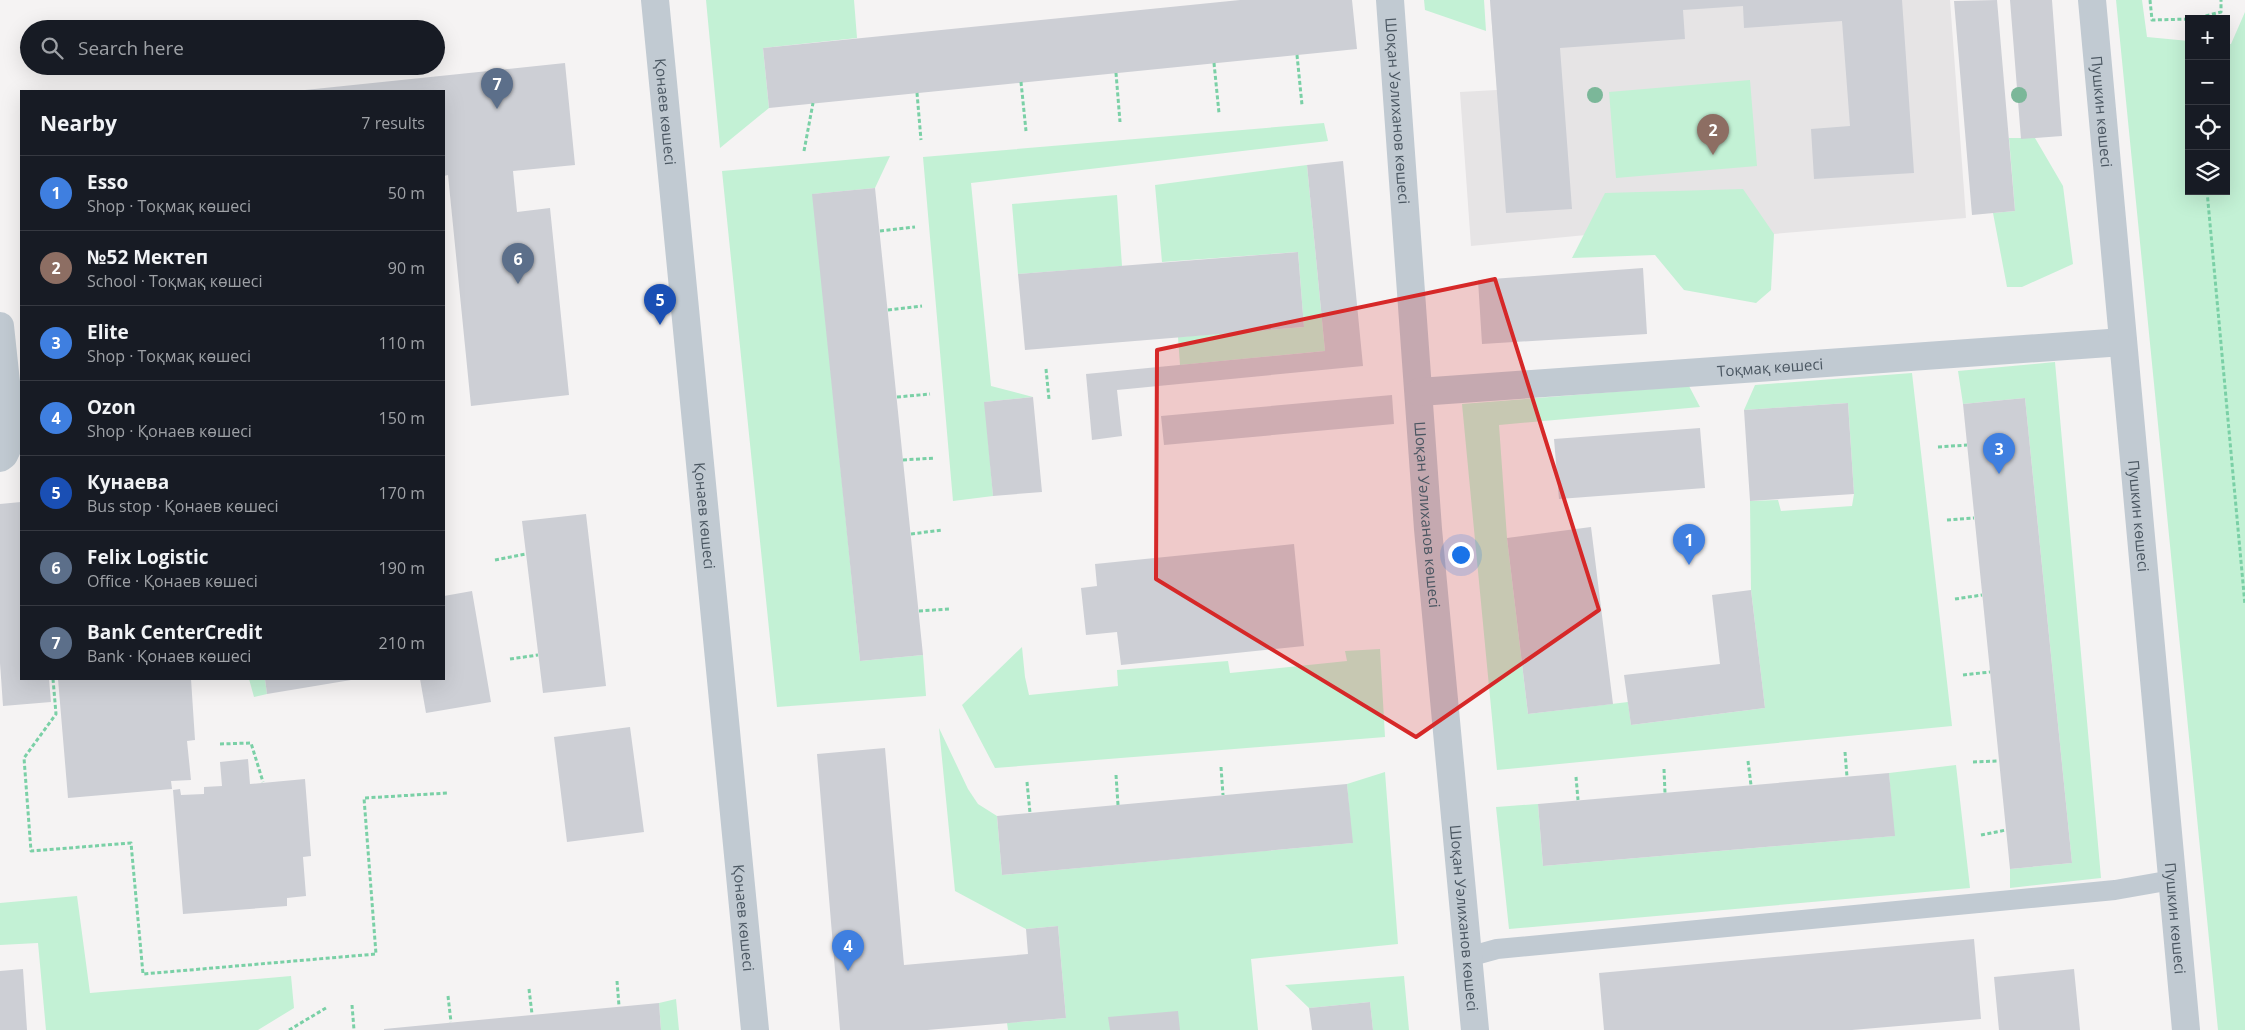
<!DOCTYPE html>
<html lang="en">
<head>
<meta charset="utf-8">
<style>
	body { margin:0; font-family:"Open Sans",sans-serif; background:#242831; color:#f1f3f6 }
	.controls { position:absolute; right:15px; top:15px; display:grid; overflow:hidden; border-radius:0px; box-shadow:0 5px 20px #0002 }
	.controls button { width:45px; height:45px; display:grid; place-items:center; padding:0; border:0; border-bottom:1px solid #363941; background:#171b24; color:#f1f3f6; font:25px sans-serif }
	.you { position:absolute; left:1460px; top:554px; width:18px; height:18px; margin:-12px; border:4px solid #fff; border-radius:50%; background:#1a73e8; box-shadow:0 0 0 8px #1a73e833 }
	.badge { display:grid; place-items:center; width:32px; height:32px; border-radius:50%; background:#7c3aed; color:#fff; font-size:16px; font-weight:700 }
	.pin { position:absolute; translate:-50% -41px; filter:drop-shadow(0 1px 2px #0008) }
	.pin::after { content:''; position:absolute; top:26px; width:18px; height:15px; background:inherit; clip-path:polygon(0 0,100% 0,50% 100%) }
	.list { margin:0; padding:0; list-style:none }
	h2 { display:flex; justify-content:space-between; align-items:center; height:65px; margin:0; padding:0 20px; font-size:21px }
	h2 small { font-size:16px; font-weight:400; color:#9ea1a6 }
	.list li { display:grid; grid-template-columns:32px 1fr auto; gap:15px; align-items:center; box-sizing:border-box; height:75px; padding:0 20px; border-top:1px solid #363941 }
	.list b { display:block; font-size:19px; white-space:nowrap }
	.list p { margin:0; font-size:16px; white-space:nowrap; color:#9ea1a6 }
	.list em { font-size:16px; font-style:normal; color:#9ea1a6 }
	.icon { flex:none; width:28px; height:28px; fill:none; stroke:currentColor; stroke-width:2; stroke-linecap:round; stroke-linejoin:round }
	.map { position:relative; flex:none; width:2245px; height:1030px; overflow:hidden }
	.search { position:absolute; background:#171b24; box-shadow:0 5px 20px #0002; left:20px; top:20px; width:425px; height:55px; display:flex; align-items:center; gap:12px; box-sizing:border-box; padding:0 18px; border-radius:28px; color:#9ea1a6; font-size:19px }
	.panel { position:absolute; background:#171b24; box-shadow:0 5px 20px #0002; left:20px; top:90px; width:425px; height:590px; border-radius:0px }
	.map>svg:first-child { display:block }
	.education { fill:#e6e4e5 }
	.green { fill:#c3f1d5 }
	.building { fill:#cdcfd5 }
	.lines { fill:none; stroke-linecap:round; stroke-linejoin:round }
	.path { stroke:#7ad0a6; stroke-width:3; stroke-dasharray:4 2.5; stroke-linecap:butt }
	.service { stroke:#c1cad2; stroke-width:20 }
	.minor { stroke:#c1cad2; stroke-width:28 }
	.tertiary { stroke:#c1cad2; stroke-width:28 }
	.tree { fill:#7bb799 }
	.marked { fill:#d62828; fill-opacity:0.2; stroke:#d62828; stroke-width:4; stroke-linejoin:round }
	.labels { text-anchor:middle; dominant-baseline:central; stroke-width:4.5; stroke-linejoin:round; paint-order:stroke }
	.street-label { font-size:15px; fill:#4a5661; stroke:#fff }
</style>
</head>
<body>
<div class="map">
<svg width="2245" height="1030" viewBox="0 0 2245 1030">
	<rect width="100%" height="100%" fill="#f5f3f3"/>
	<path class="education" d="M1490 0H1950L1966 218 1712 239 1710 223 1471 246 1460 92 1497 90Z"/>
	<path class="green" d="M706 0H854L857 38 763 48 769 108 720 148Z
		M1424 0H1484L1486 31 1425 10Z
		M2116 0H2142L2147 37 2189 41V191H2226V44H2231L2245 12V1030H2218Z
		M1750 80 1757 166 1616 178 1609 92Z
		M1324 123 1328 141 971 183 991 386 1033 397 985 402 993 496 953 501 923 157Z
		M2009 138H2035L2063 186 2073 264 2022 287H2007L1993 213 2015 211Z
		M890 156 875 188 813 194 860 661 923 655 926 696 777 707 722 171Z
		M1307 165 1325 351 1180 365 1178 337 1304 327 1298 252 1162 262 1155 185Z
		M1743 189 1774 234 1771 290 1756 303 1684 290 1655 255 1572 258 1605 193Z
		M1117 195 1122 266 1018 274 1012 204Z
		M2055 362 2101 878 2010 888V869L2072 863 2025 398 1963 404 1958 371Z
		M1912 373 1952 726 1497 770 1462 404 1689 386 1700 407 1499 425 1507 538 1528 714 1628 702 1631 725 1765 708 1751 590 1750 501 1778 500 1781 511 1852 506 1854 494 1848 403 1744 410 1755 385Z
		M1022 647 1025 677 1029 695 1118 686 1117 670 1228 661 1230 673 1347 661 1345 651 1380 649 1385 737 995 768 962 705Z
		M249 679H265L267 694 254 697Z
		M939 728 968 789 978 804 997 816 1002 875 1352 843 1347 784 1385 772 1398 944 1251 959 1258 1030H1008L1007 1023 1066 1018 1058 926 1026 929 955 891Z
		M1956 765 1970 888 1509 929 1496 807 1538 804 1543 866 1894 836 1889 773Z
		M77 896 90 993 291 976 294 1008 258 1030H46L38 943 0 945V903Z
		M1404 976 1409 1030H1373L1370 1002 1309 1008 1285 985Z
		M676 999 679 1030H661L659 1003Z"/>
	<path class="building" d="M1240 0H1352L1357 49 769 108 763 48Z
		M1490 0H1902L1914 173 1814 179 1811 129 1850 126 1842 21 1744 28 1743 6 1683 10 1685 39 1560 48 1572 209 1506 213Z
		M1997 0 2015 211 1972 215 1954 1Z
		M2010 0H2052L2062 136 2021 139Z
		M565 63 575 165 513 171 517 212 550 208 569 395 471 406 448 175 444 176V91L305 90Z
		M1343 161 1363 366 1117 390 1122 436 1092 440 1086 374 1325 351 1307 165Z
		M875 188 923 655 860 661 812 194Z
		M1298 252 1304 327 1025 350 1018 274Z
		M1643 268 1647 334 1482 344 1478 280Z
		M1392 395 1394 424 1164 445 1161 416Z
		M1033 397 1042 492 993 496 984 402Z
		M2025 398 2072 863 2010 869 1963 404Z
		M1848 403 1854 494 1750 501 1744 410Z
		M1700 428 1705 488 1559 499 1554 439Z
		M21 502V679H49L51 702 3 706 0 663V504Z
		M586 514 606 686 543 693 522 521Z
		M1591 527 1613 704 1528 714 1507 538Z
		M1294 544 1304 646 1121 665 1117 632 1086 635 1081 588 1097 586 1095 564Z
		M1751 590 1765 708 1631 725 1624 675 1720 664 1712 595Z
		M472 591 491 702 426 713 420 679H444V596Z
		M58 679H191L195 740 187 741 191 780 171 781 172 789 68 798Z
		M265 679H350L351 680 267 694Z
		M630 727 644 832 567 842 554 737Z
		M885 748 904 965 1028 954 1026 929 1058 926 1066 1018 927 1030H840L817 754Z
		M248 759 250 784 305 779 311 856 303 857 306 896 287 898V906L183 914 173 790 180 789 181 795 204 794V787L222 786 220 762Z
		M1889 773 1895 836 1543 866 1538 804Z
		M1347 784 1353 843 1002 875 997 816Z
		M1974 939 1981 1019 1852 1030H1604L1599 973Z
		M23 969 27 1030H0V971Z
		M2074 969 2080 1030H1999L1994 977Z
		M1370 1002 1373 1030H1312L1309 1008Z
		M659 1003 661 1030H384V1029Z
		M1178 1011 1180 1030H1110L1108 1017Z"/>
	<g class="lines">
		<path class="path" d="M2150 0 2152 20 2189 19
			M2193 19 2221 12V0
			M1297 55 1302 105
			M1214 63 1219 113
			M1116 73 1120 122
			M1021 82 1026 131
			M917 93 921 140
			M804 151 813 103
			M2207 191 2245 605
			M880 231 915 227
			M888 310 922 306
			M1046 369 1049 399
			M897 397 930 394
			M1938 447 1967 445
			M903 460 935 458
			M1947 520 1974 518
			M911 534 942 530
			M495 560 526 554
			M1955 599 1982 595
			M919 611 949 609
			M510 659 538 655
			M1963 675 1990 672
			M53 679 56 714 24 758 31 851 131 843 143 974 376 954 364 798 448 793
			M220 744 251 743 263 782
			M1845 752 1847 777
			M1748 761 1751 785
			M1973 762 1999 761
			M1221 767 1223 795
			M1664 769 1665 793
			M1116 775 1118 805
			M1576 777 1578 800
			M1027 782 1030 813
			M1981 835 2006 830
			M617 981 619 1006
			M529 989 532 1014
			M448 996 451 1022
			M352 1005 354 1030
			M289 1030 326 1008"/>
		<path class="service" d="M1468 957 1497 949 2115 890 2172 880"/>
		<g class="minor">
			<path id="s1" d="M655 0 755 1030"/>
			<path id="s2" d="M1390 0 1428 529 1475 1030"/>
			<path d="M0 326 12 438 4 455 0 458"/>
			<path id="s3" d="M1419 392 2123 342"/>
		</g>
		<path class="tertiary" id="s4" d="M2092 0 2186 1030"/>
	</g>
	<g class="tree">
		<circle cx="1595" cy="95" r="8"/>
		<circle cx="2019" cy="95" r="8"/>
	</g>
	<path class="marked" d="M1495 279 1599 610 1416 737 1156 579 1157 350Z"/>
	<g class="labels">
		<g class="street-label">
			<text stroke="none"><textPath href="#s2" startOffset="111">Шоқан Уәлиханов көшесі</textPath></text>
			<text stroke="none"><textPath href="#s1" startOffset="112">Қонаев көшесі</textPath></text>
			<text stroke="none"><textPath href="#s4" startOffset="112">Пушкин көшесі</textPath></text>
			<text stroke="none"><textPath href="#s3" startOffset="352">Тоқмақ көшесі</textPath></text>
			<text stroke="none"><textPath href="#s1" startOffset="518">Қонаев көшесі</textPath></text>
			<text stroke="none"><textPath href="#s2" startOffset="516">Шоқан Уәлиханов көшесі</textPath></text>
			<text stroke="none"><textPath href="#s4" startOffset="518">Пушкин көшесі</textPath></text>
			<text stroke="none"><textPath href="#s1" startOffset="922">Қонаев көшесі</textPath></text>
			<text stroke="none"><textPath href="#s4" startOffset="922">Пушкин көшесі</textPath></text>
			<text stroke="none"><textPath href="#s2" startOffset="921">Шоқан Уәлиханов көшесі</textPath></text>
		</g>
	</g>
</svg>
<div class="controls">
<button>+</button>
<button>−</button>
<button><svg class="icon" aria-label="locate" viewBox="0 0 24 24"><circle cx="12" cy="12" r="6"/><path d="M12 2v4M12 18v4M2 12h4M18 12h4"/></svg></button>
<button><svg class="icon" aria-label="layers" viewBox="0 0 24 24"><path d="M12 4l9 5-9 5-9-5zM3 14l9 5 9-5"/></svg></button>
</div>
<div class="you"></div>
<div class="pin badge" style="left:1689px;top:565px;background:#3f7fe0">1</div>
<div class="pin badge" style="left:1713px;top:155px;background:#8d6e63">2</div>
<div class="pin badge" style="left:1999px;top:474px;background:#3f7fe0">3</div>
<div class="pin badge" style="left:848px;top:971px;background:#3f7fe0">4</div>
<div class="pin badge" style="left:660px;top:325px;background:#1a4fb4">5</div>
<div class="pin badge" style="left:518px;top:284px;background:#5c6f8a">6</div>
<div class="pin badge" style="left:497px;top:109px;background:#5c6f8a">7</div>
<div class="search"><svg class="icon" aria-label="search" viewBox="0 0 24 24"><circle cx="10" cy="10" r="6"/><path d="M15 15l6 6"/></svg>Search here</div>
<section class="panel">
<h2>Nearby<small>7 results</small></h2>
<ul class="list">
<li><span class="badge" style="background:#3f7fe0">1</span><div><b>Esso</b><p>Shop · Тоқмақ көшесі</p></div><em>50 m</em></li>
<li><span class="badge" style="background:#8d6e63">2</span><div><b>№52 Мектеп</b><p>School · Тоқмақ көшесі</p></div><em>90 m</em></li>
<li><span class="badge" style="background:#3f7fe0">3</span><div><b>Elite</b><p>Shop · Тоқмақ көшесі</p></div><em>110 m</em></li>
<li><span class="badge" style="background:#3f7fe0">4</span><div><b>Ozon</b><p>Shop · Қонаев көшесі</p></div><em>150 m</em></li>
<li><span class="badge" style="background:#1a4fb4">5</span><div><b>Кунаева</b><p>Bus stop · Қонаев көшесі</p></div><em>170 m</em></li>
<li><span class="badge" style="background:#5c6f8a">6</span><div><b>Felix Logistic</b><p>Office · Қонаев көшесі</p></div><em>190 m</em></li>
<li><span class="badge" style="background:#5c6f8a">7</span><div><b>Bank CenterCredit</b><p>Bank · Қонаев көшесі</p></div><em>210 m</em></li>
</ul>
</section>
</div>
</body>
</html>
